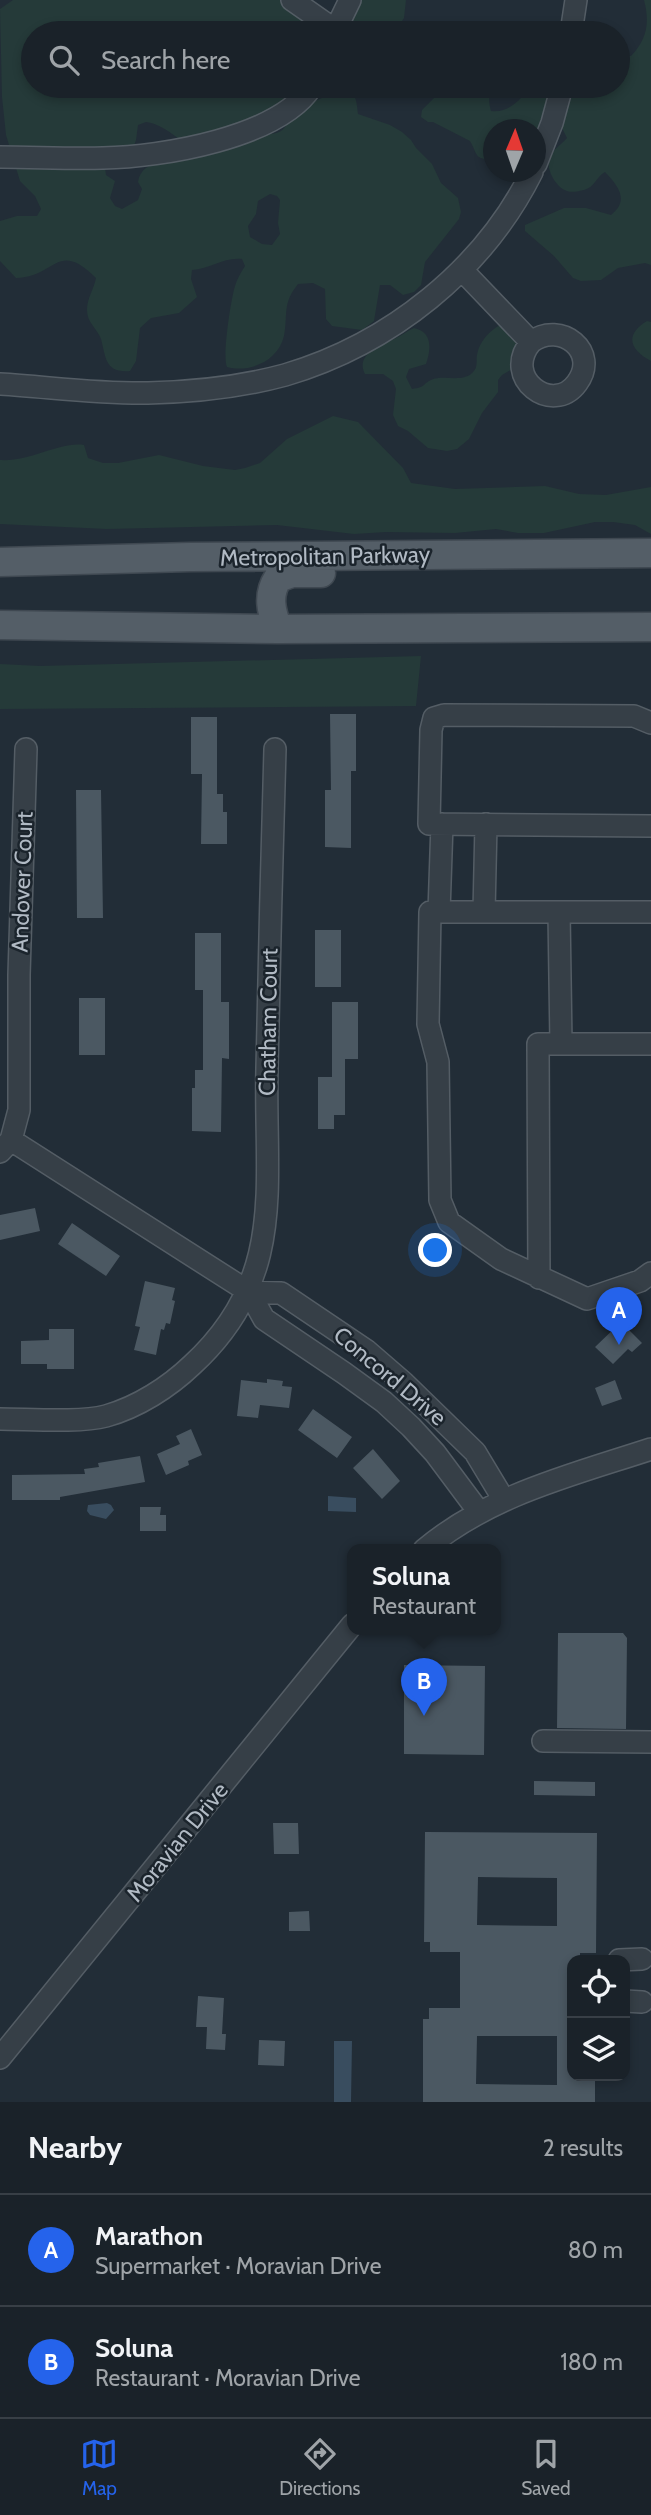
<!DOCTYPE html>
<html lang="en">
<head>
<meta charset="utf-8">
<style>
	body { margin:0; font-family:Cabin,sans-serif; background:#272f35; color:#f1f3f6 }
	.controls { position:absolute; right:21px; bottom:21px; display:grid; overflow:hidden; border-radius:14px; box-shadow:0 4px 10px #0003 }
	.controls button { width:63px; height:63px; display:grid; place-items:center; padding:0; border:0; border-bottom:2px solid #383f46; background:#1a2229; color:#f1f3f6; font:35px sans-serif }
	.compass { position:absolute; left:483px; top:119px; width:63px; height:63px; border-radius:50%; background:#1a2229; box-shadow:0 4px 10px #0003; rotate:2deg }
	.you { position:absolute; left:436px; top:1251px; width:24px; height:24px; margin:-18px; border:5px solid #fff; border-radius:50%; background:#1a73e8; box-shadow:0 0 0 10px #1a73e833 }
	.badge { display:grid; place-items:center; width:46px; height:46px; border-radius:50%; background:#2563eb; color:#fff; font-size:23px; font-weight:700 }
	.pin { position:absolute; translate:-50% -58px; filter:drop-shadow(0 2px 4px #0008) }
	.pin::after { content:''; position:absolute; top:37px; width:24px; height:21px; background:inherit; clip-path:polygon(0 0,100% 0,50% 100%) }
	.popup { position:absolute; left:347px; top:1544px; width:154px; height:91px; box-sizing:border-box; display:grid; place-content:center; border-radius:14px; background:#1a2229; filter:drop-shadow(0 2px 5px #0005); font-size:23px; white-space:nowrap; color:#9fa4a8 }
	.popup b { font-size:26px; color:#f1f3f6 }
	.popup::after { content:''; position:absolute; left:50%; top:100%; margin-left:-14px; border:14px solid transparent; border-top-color:#1a2229 }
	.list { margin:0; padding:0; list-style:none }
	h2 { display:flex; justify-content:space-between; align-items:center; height:91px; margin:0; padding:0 28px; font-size:30px }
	h2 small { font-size:23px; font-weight:400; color:#9fa4a8 }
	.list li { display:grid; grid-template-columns:46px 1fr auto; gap:21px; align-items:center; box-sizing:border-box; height:112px; padding:0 28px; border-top:2px solid #383f46 }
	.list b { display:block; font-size:26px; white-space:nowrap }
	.list p { margin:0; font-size:23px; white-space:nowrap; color:#9fa4a8 }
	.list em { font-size:23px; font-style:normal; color:#9fa4a8 }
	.icon { flex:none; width:38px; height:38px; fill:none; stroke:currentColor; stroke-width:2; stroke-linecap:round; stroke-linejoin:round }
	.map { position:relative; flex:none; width:651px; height:2102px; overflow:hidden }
	.search { position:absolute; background:#1a2229; box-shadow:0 4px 10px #0003; left:21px; right:21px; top:21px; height:77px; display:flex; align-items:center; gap:18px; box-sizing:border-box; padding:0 24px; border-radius:38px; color:#9fa4a8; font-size:26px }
	.sheet { height:315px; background:#1a2229 }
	nav { display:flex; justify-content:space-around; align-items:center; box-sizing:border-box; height:98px; border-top:2px solid #383f46; background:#1a2229; font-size:19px; color:#9fa4a8 }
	nav a { display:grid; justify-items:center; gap:4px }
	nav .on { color:#2563eb }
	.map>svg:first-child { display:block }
	.green { fill:#253a39; fill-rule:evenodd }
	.water { fill:#394d5f }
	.building { fill:#4b5862; fill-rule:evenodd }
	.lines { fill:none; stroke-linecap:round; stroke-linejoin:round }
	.minor-casing { stroke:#545d65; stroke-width:24 }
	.major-casing { stroke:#3f4851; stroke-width:31 }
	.minor { stroke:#363f47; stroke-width:21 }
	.major { stroke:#545e67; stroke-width:28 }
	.labels { text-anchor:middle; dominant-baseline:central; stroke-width:5; stroke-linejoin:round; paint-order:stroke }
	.street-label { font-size:23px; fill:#b1bac4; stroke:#1b242c }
</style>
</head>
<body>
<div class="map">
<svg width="651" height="2102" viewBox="0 0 651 2102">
	<rect width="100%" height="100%" fill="#222d37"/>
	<path class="green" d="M13 0H295L325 33H33V86H142L154 92 161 91 166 86H296L289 92 265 134C270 134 276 134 281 131 287 127 286 122 290 117 299 109 340 85 351 92 357 97 357 107 358 114L390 125 402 132 411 140 416 148 432 164 441 183 458 198 461 212 459 219 425 262 421 285 414 292 403 295 390 285H380L374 321 362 330 332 326 326 319 325 289 313 283 298 284C282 304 288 313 284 336 278 361 250 373 227 367 222 357 231 299 235 286 237 279 241 272 245 266L242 259C224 257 210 269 192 270L191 279 197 297 179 313 151 318 140 328 136 361 130 371C105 373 106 358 101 339 97 328 87 323 87 310 87 298 94 289 96 278 57 239 56 277 16 278L0 261V221L17 216H37L41 209 35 196 20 181 6 135 2 97 0 9ZM146 122C162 123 185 143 197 155 177 164 142 156 138 182L142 189 138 200 122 209 115 206 110 198 115 181 106 175 105 168 130 157 136 140 138 125ZM270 194 277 196 280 200 278 223 280 234 272 245 262 244 250 237 248 226 256 214 258 201Z
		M349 0H406L404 18 400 24 386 22 383 33H359L358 29 349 20Z
		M644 0H651V265L645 263 618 268 601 280 581 281 573 278 554 256 525 231V225L564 208H586L611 215C630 200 618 186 605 172 596 177 595 187 584 190 579 191 572 193 567 191 557 188 546 171 549 159 553 149 560 146 567 138L561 126 536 156V130H494L493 160C474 159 478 155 470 141L433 122H428L421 117 422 110 436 96 438 86H492C489 95 488 101 491 111 508 113 517 102 528 91L548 92 560 86H618V56H631C647 39 650 23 644 0Z
		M647 321 651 322V361C630 350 624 335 647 321Z
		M500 325 509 326 521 340 514 368 502 375 498 380V392L482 413 469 439 457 449 447 451 428 448 408 431 398 426 393 415 396 389 393 381 383 374H365C355 355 379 346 394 339 401 336 407 331 414 328 433 332 431 350 426 364L409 369 406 377 412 389C427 387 422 384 431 380 444 374 464 384 474 371 478 366 476 360 477 355 479 342 489 331 500 325Z
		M333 416 358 422 403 468 411 483 455 489 545 486 579 494 606 495 651 487V534L635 525 613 522H595L544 533H518L496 529 455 533 386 532 354 534 277 525 107 529 0 524V460C31 462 60 441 84 445L88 458 103 463H118L159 455 203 466 235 470 245 468 260 463 287 439Z
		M421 656 416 706 0 709V664L40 666Z"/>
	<path class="water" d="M328 1496 356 1498V1512L328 1511Z
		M107 1503 111 1505 114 1510 106 1519 90 1515 87 1511 88 1505Z
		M334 2041H352L351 2102H334Z"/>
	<path class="building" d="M330 714H356V771H351V848L325 847V790H331Z
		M191 717H217V794H223V812H227V844H201L202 774H191Z
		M76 790H101L103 918H77Z
		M315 930H341V987H315Z
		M195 933H221V1002H229V1059L222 1058 221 1132 192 1131V1088H195V1070H203V990H195Z
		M79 998H105V1055H79Z
		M332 1002H358V1059H345V1115H334V1129H318V1077H332Z
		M35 1208 40 1231 0 1240V1215Z
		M72 1223 120 1256 106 1276 58 1244Z
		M145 1281 175 1288 172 1300 175 1301 170 1324 166 1323 164 1330 161 1329 156 1355 134 1350 140 1327 135 1326Z
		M621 1322 642 1343 632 1352 628 1349 613 1364 595 1347Z
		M49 1329H74V1369H47V1364H21V1341L49 1340Z
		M267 1379 283 1381 282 1386 292 1387 289 1408 260 1405 258 1418 237 1416 241 1380 267 1383Z
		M615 1380 622 1399 602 1406 595 1388Z
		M313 1409 352 1437 337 1458 298 1430Z
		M191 1429 202 1455 188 1461 189 1465 166 1475 157 1454 180 1444 176 1436Z
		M373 1449 400 1481 382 1499 353 1468Z
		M140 1456 145 1482 60 1497V1500H12V1475L85 1474 84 1469 99 1467 98 1463Z
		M140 1507H161L160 1515H166V1531H140Z
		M558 1633H623L627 1638 626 1729 557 1728Z
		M404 1665 485 1666 484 1755 404 1754Z
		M534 1781 595 1782V1796L534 1795Z
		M273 1823H298L299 1854H274Z
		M425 1832 597 1833 596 1953H580V1960H572V2076H595V2102H423V2019H429V2008H460V1952H430V1942H424ZM478 1877 557 1878V1926L477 1925ZM477 2036H557V2085L476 2084Z
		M309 1911 310 1931H289V1912Z
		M198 1996 224 1998 222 2034H226L225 2050 206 2049 207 2027H196Z
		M259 2040 285 2041 284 2066 258 2065Z"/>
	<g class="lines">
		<defs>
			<path id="minor" d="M292 0 335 30
				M334 33 350 0
				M571 33 576 0
				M0 157C34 157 69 159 103 158 161 157 279 138 312 86
				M536 164 552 123 562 86
				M462 270 531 342C501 378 553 416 577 383 600 352 561 320 531 342
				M0 384C49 387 99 394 148 393 194 392 241 387 285 375 390 344 483 270 532 172
				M651 723 634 716 444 715 434 718 431 730 429 824 651 826
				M439 912 442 824
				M484 912 486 824
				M559 912 561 1044
				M651 912H430L428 1024 438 1062 440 1200 449 1222 501 1259 587 1299 640 1281 651 1273
				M11 1140 249 1292 264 1319 344 1373 384 1402 411 1427 435 1453 479 1512
				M0 1152 11 1140 19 1110V975L26 749
				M539 1278 538 1044H651
				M249 1292 281 1293 367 1351 404 1383 475 1452 504 1500
				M0 1419C29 1419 79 1423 106 1416 138 1407 169 1387 192 1365 288 1277 264 1184 267 1068 269 962 272 855 275 749
				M424 1550C489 1495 572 1475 651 1449
				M543 1741 651 1742
				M619 1960 642 1959
				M625 2001 642 2002
				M0 2058 352 1625"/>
			<path id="major" d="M0 562 190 557 651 553
				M0 625 278 629 651 627
				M278 629C271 611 267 595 278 578L292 573H321"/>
		</defs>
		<use href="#minor" class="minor-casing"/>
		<use href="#major" class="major-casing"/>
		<use href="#minor" class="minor"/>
		<use href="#major" class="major"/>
	</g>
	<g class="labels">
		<g class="street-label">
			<text transform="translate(325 556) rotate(-1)">Metropolitan Parkway</text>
			<text transform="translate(22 882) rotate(-88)">Andover Court</text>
			<text transform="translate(268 1022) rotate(-89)">Chatham Court</text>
			<text transform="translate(390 1376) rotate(40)">Concord Drive</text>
			<text transform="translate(177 1842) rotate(-51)">Moravian Drive</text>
		</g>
	</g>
</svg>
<div class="controls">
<button><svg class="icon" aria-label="locate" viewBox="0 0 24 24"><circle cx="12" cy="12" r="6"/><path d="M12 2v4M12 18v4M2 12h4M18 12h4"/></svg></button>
<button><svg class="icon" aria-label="layers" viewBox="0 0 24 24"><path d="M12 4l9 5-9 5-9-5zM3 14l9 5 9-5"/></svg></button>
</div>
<svg class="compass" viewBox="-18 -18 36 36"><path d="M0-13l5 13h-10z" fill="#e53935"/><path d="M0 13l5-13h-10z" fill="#9fa4a8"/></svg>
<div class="you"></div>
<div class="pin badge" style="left:619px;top:1345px">A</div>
<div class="pin badge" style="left:424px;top:1716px">B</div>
<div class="popup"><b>Soluna</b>Restaurant</div>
<div class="search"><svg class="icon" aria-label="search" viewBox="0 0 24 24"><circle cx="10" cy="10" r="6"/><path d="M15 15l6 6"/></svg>Search here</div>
</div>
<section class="sheet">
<h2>Nearby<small>2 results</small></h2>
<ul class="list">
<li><span class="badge">A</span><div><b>Marathon</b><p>Supermarket · Moravian Drive</p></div><em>80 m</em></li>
<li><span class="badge">B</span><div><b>Soluna</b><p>Restaurant · Moravian Drive</p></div><em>180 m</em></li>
</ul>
</section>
<nav>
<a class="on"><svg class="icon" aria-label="map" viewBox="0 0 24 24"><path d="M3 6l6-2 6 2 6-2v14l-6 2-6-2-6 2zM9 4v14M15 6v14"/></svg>Map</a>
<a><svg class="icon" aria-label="directions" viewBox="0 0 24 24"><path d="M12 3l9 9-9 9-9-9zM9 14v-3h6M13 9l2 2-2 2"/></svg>Directions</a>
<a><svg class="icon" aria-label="saved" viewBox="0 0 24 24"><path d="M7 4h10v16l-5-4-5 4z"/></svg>Saved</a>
</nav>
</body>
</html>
